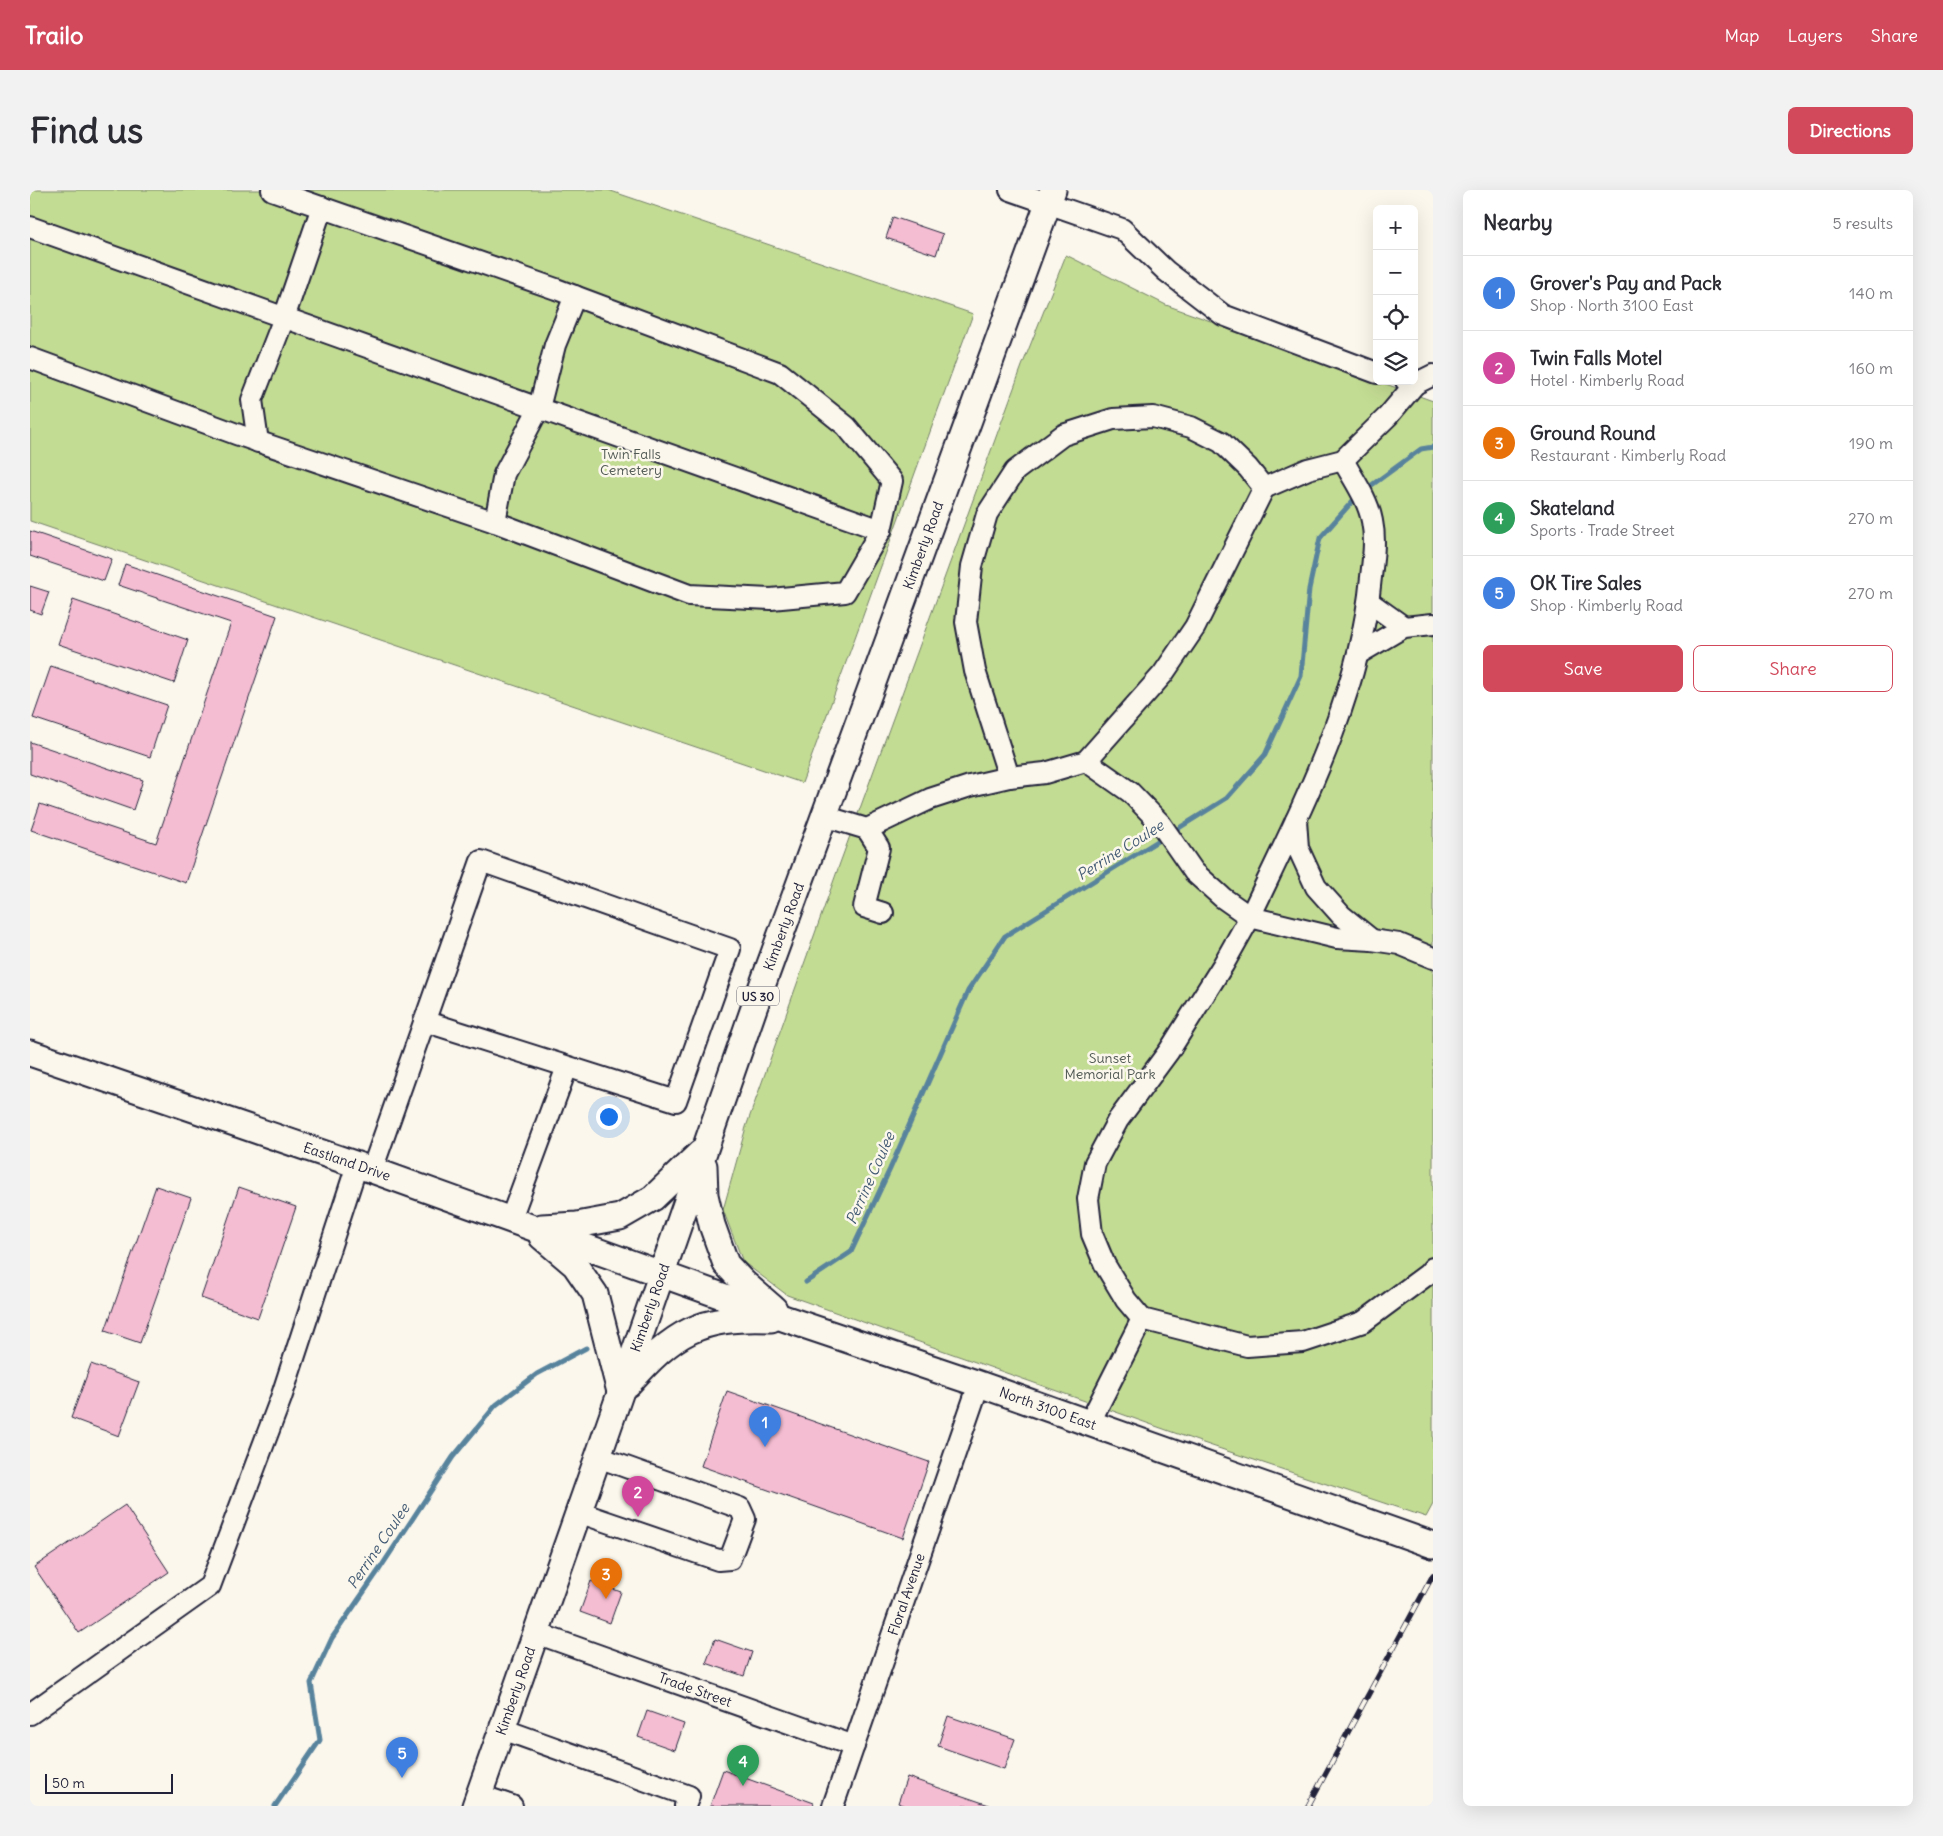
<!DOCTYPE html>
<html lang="en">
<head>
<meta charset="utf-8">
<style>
	body { margin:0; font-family:Delius,sans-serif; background:#f2f2f3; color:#2b2b33 }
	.controls { position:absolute; right:15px; top:15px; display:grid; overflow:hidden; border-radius:8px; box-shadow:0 5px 20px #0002 }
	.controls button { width:45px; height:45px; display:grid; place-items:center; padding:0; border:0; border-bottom:1px solid #e1e1e2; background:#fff; color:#2b2b33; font:25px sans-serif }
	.scale { position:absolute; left:15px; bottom:12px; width:128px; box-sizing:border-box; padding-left:5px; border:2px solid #22223b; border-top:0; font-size:14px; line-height:18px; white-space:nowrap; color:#22223b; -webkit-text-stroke:4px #fbf7ec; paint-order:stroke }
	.you { position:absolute; left:578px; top:926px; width:18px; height:18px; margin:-12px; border:4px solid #fff; border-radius:50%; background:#1a73e8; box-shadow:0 0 0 8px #1a73e833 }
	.badge { display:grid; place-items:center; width:32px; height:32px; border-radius:50%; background:#d1495b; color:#fff; font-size:16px; font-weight:700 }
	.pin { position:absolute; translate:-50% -41px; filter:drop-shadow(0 1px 2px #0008) }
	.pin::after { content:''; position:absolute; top:26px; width:18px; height:15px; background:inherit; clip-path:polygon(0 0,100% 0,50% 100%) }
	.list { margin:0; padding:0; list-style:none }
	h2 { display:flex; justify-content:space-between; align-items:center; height:65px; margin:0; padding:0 20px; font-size:21px }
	h2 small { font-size:16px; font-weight:400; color:#7c7c81 }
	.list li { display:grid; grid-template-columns:32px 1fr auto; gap:15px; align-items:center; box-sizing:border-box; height:75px; padding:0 20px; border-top:1px solid #e1e1e2 }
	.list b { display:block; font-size:19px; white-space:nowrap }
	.list p { margin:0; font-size:16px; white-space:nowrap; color:#7c7c81 }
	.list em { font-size:16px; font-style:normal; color:#7c7c81 }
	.actions { display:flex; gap:10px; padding:15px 20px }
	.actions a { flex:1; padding:11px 0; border:1px solid #d1495b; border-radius:8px; text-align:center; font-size:18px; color:#d1495b }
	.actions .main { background:#d1495b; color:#fff }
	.icon { flex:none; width:28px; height:28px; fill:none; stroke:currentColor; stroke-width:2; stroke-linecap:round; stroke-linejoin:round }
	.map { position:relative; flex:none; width:1403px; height:1616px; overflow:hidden; border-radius:8px }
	header { display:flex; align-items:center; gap:30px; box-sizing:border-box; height:70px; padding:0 25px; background:#d1495b; color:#fff }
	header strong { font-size:24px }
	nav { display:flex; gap:28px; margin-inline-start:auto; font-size:18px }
	.intro { display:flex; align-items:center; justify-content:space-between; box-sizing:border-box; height:120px; padding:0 30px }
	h1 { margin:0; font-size:35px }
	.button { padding:12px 22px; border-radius:8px; background:#d1495b; color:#fff; font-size:18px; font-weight:700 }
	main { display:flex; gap:30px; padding:0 30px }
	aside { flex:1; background:#fff; border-radius:8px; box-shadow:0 5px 20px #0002 }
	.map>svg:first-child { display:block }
	.green { fill:#c3dc93; stroke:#727f67 }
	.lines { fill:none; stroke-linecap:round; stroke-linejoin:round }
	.stream { stroke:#59839d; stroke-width:5 }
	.building { fill:#f5bdd2; stroke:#22223b }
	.minor-casing { stroke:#22223b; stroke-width:24 }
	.major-casing { stroke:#22223b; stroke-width:29 }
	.minor { stroke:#fbf7ec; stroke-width:20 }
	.major { stroke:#fbf7ec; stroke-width:25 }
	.rail-casing { stroke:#22223b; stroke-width:5.5 }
	.rail { stroke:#fbf7ec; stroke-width:4; stroke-dasharray:11; stroke-linecap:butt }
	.labels { text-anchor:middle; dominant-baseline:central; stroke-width:5; stroke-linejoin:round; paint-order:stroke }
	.shield { fill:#fbf7ec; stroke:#636270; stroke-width:1 }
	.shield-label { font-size:12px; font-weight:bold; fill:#22223b }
	.park-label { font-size:14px; fill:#525a55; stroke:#fbf7ec }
	.street-label { font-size:14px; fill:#22223b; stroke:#fbf7ec }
	.water-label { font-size:15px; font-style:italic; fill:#425a74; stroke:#fbf7ec }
</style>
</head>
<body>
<header>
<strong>Trailo</strong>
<nav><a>Map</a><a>Layers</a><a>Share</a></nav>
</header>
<div class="intro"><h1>Find us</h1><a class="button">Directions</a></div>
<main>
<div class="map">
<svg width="1403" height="1616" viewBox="0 0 1403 1616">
	<rect width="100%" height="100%" fill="#fbf7ec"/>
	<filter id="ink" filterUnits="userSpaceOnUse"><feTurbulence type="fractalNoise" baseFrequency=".02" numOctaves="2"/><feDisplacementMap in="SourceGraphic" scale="10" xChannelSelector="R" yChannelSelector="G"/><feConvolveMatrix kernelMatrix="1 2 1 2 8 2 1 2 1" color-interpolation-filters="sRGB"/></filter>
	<g filter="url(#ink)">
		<path class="green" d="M0 0H578L943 124 772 593 0 331Z
			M1036 65 1136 115 1403 211V1314L1396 1327 1173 1253 757 1105 713 1072 693 1020 716 937 810 673 992 176Z"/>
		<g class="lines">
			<path class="stream" d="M1335 300 1391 259 1403 257
				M1141 643 1197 608 1235 565 1271 486 1279 399 1290 348 1328 305
				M776 1092 821 1062 860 979 938 801 975 746 1134 647
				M245 1616 290 1550 281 1493 302 1448 349 1380 423 1267 466 1215 507 1184 556 1158"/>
		</g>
		<path class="building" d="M863 27 913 44 906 65 856 48Z
			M0 341 82 369 74 391 0 366Z
			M95 374 247 426 156 693 1 640 10 614 126 653 201 433 88 395Z
			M0 396 19 402 11 424 0 420Z
			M43 410 158 450 144 493 28 454Z
			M21 476 137 515 120 567 3 528Z
			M0 552 113 590 103 620 0 584Z
			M126 996 161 1008 110 1153 75 1141Z
			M209 997 266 1017 228 1128 171 1108Z
			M61 1174 109 1192 89 1246 41 1228Z
			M697 1201 899 1272 873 1348 671 1276Z
			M95 1315 139 1382 49 1443 4 1377Z
			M561 1391 591 1402 580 1433 550 1422Z
			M685 1449 722 1462 714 1486 676 1473Z
			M617 1521 654 1534 645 1560 608 1547Z
			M918 1526 985 1549 974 1579 908 1556Z
			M693 1580 784 1613 782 1616H680Z
			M877 1587 962 1616H876L868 1613Z"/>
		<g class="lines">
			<defs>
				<g id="minor">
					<path d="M980 0 1092 39 1136 81 1193 125 1347 183"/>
					<path d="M0 37 851 340"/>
					<path d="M0 168 209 245 465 332 659 405 741 409 815 402 851 340 862 291 816 236 750 183 526 99 242 0"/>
					<path d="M1376 191 1385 194 1403 185"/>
					<path d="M228 252 222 210 254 128 292 17"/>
					<path d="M1313 270C1323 289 1338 309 1342 331 1346 350 1343 369 1341 387 1330 508 1271 619 1220 727L1307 748 1342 750 1369 754 1403 768"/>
					<path d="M465 332 474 284 509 218 525 155 545 106"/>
					<path d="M1339 412 1374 437"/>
					<path d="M1328 464 1374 437 1403 434"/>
					<path d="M1056 571 1100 602 1130 633 1164 682 1193 708 1220 727 1193 775 1139 861 1088 930 1065 973 1058 1009 1062 1044 1075 1075 1096 1110 1112 1129 1217 1156 1273 1152 1333 1132 1398 1084 1403 1078"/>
					<path d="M979 587 945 481 936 432 942 376 957 324 985 281 1033 245 1083 229 1123 227 1161 237 1191 252 1218 278 1234 298 1278 279 1313 270 1358 226 1385 194"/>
					<path d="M794 626 837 639 900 609 940 596 979 587 1015 583 1056 571 1133 484 1165 437 1234 298"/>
					<path d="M1266 630 1268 658 1286 697 1311 725 1342 750"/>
					<path d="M837 639 849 658 834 717 853 723"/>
					<path d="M342 980 451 671 700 759 646 911 394 831"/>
					<path d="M480 1031 537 877"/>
					<path d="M1059 1234 1112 1129"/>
					<path d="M548 1322 688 1370 700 1369 715 1329 710 1318 568 1267"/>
					<path id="s1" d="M506 1443 824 1556"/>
					<path d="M0 1524 180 1396 251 1208 327 975"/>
					<path d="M472 1539 659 1606 655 1616"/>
					<path d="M449 1605 482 1616"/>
					<path id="s2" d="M803 1616 949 1194"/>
				</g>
				<g id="major">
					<path id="s3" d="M0 863 342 980 756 1129 949 1194 1403 1355"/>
					<path d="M674 976 675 1005 682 1035 696 1074 714 1093 744 1119"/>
					<path d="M512 1037 547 1035 590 1027 623 1008 670 963"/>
					<path d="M512 1047 545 1075 565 1104 590 1202"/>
					<path d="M598 1194C644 1142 670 1126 741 1129"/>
					<path id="s4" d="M445 1616 568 1267 724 818 1023 0"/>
				</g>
			</defs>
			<use href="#minor" class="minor-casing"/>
			<use href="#major" class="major-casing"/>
			<use href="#minor" class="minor"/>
			<use href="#major" class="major"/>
			<defs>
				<path id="rail" d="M1278 1616 1403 1385"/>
			</defs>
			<use href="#rail" class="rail-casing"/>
			<use href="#rail" class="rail"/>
		</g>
	</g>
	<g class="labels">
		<rect class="shield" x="707" y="796.5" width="42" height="19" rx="4"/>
		<g class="shield-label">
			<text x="728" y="806">US 30</text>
		</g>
		<g class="park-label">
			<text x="601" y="264">Twin Falls<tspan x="601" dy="16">Cemetery</tspan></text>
			<text x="1080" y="868">Sunset<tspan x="1080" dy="16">Memorial Park</tspan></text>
		</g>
		<g class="street-label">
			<text stroke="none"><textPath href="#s4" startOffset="1338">Kimberly Road</textPath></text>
			<text stroke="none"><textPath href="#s4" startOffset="932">Kimberly Road</textPath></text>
			<text stroke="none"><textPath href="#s3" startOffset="335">Eastland Drive</textPath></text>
			<text stroke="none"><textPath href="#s4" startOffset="528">Kimberly Road</textPath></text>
			<text stroke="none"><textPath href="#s3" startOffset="1078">North 3100 East</textPath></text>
			<text stroke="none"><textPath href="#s2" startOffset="224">Floral Avenue</textPath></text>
			<text stroke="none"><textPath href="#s1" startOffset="169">Trade Street</textPath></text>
			<text stroke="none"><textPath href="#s4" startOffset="122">Kimberly Road</textPath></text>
		</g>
		<g class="water-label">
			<text transform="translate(1090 660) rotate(-32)">Perrine Coulee</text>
			<text transform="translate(840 988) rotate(-66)">Perrine Coulee</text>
			<text transform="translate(348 1356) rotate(-56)">Perrine Coulee</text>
		</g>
	</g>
</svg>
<div class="controls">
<button>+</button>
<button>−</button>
<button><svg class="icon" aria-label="locate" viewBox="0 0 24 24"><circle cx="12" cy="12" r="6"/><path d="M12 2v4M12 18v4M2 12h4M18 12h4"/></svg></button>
<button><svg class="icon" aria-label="layers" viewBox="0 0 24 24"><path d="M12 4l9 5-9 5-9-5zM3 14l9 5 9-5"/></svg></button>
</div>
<div class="scale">50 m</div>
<div class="you"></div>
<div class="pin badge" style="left:735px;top:1257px;background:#3f7fe0">1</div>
<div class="pin badge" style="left:608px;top:1327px;background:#d1479c">2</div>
<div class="pin badge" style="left:576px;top:1409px;background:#e8710a">3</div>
<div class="pin badge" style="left:713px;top:1596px;background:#2e9e5b">4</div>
<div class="pin badge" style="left:372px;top:1588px;background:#3f7fe0">5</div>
</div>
<aside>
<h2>Nearby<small>5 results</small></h2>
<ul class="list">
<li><span class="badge" style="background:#3f7fe0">1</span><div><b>Grover's Pay and Pack</b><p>Shop · North 3100 East</p></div><em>140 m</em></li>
<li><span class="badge" style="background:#d1479c">2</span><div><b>Twin Falls Motel</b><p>Hotel · Kimberly Road</p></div><em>160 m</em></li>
<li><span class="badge" style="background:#e8710a">3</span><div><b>Ground Round</b><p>Restaurant · Kimberly Road</p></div><em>190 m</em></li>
<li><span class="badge" style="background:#2e9e5b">4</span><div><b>Skateland</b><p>Sports · Trade Street</p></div><em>270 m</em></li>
<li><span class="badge" style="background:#3f7fe0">5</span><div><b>OK Tire Sales</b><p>Shop · Kimberly Road</p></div><em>270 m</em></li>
</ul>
<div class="actions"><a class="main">Save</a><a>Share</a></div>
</aside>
</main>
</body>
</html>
